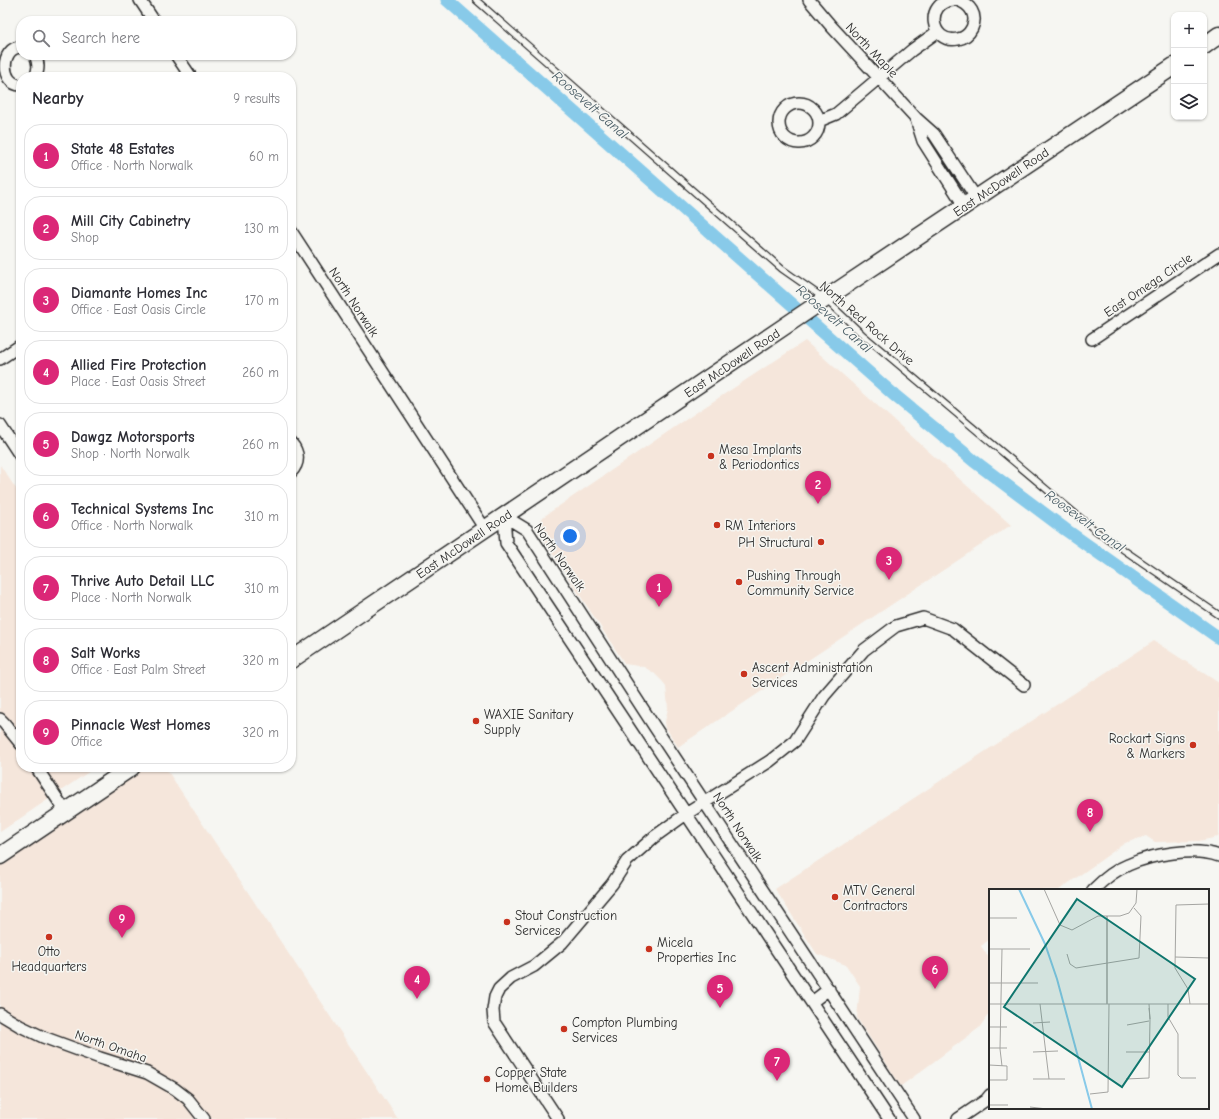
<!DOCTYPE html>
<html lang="en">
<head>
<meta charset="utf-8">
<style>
	body { margin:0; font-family:"Comic Neue",sans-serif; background:#f2f2f3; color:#2b2b33 }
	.controls { position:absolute; right:12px; top:12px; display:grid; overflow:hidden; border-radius:8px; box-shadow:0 1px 3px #0004 }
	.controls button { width:36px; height:36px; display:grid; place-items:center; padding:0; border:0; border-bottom:1px solid #e1e1e2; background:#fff; color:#2b2b33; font:20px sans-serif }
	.you { position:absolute; left:570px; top:536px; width:14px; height:14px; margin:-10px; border:3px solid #fff; border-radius:50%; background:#1a73e8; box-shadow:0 0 0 6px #1a73e833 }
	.badge { display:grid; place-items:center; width:26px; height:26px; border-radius:50%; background:#db2777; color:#fff; font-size:13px; font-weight:700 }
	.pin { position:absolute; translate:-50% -33px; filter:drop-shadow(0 1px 2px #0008) }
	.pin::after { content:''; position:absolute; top:21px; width:14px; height:12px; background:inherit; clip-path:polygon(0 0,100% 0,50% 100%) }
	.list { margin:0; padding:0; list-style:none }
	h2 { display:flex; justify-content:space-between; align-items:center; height:52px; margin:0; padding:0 16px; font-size:17px }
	h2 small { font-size:13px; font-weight:400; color:#7c7c81 }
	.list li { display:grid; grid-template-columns:26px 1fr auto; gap:12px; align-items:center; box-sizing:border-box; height:64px; margin:0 8px 8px; padding:0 8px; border:1px solid #e1e1e2; border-radius:16px }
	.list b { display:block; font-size:15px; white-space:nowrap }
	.list p { margin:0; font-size:13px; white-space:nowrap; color:#7c7c81 }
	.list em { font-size:13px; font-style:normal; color:#7c7c81 }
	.icon { flex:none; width:22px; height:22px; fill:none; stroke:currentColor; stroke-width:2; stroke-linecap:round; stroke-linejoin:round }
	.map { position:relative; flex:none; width:1219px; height:1119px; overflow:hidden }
	.search { position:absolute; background:#fff; box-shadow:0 1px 3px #0004; left:16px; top:16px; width:280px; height:44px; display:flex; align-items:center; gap:10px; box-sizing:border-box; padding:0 14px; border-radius:16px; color:#7c7c81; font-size:15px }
	.panel { position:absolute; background:#fff; box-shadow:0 1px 3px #0004; left:16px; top:72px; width:280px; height:700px; border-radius:16px }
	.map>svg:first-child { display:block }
	.built { fill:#f5e6db }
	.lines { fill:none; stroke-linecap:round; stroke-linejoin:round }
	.canal { stroke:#88cae9; stroke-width:13 }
	.lane-casing { stroke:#2b2b2b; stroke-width:8 }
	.street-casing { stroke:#2b2b2b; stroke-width:14 }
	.secondary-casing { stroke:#2b2b2b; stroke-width:19 }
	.lane { stroke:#f6f6f2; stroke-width:5.5 }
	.street { stroke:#f6f6f2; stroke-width:11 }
	.secondary { stroke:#f6f6f2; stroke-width:16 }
	.poi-dot { fill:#c8321e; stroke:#f6f6f2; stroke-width:1.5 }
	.labels { text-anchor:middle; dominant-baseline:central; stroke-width:3; stroke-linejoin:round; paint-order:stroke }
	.street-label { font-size:13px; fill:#2b2b2b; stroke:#f6f6f2 }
	.poi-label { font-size:13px; fill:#2b2b2b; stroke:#f6f6f2; text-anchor:start }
	.water-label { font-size:14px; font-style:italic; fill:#475b64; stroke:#f6f6f2 }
	.inset-river { fill:none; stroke:#88cae9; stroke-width:2 }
	.inset-road { fill:none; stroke:#a5a5a2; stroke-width:1 }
	.view { fill:#0f766e; fill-opacity:0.15; stroke:#0f766e; stroke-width:2 }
	.inset-edge { fill:none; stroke:#2b2b2b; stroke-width:2 }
</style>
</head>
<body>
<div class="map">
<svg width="1219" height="1119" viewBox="0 0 1219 1119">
	<rect width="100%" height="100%" fill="#f6f6f2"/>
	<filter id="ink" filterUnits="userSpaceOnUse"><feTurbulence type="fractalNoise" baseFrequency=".025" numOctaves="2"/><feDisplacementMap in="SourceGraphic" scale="8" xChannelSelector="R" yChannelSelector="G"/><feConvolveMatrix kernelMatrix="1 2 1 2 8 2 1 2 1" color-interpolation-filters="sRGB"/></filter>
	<g filter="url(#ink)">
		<path class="built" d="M805 341 1011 525 678 747 666 728 665 722 668 708 666 687 663 682 654 673 644 667 625 664 539 533 538 526 543 517 694 414Z
			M0 465 21 496V767H96L0 832Z
			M1154 641 1219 683V835L1218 837 1199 841 1155 842 1146 836 1125 843 1059 890H990V939L981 946 990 959V1012L979 1028 901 1086 857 1018 860 986 846 965 817 954 775 889Z
			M132 767H165L398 1119H0V856Z"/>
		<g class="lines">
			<path class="canal" d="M447 0 893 394 974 461 1066 530 1219 638"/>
			<defs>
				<path id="lane" d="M476 0 782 269 825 299 862 334 1096 531 1219 615"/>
				<path id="street" d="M140 0 154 21
					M809 0 831 26 916 118 934 134 977 199
					M954 0C924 1 930 45 958 39 964 38 969 34 972 28 978 15 970 4 957 0
					M21 47C0 47 0 85 21 85
					M176 55 191 77
					M35 77C39 70 39 63 35 55
					M779 123a20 20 0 1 1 40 0a20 20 0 1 1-40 0Z
					M916 119 923 141 965 207
					M819 121 836 114 912 50 937 32
					M291 231 485 529
					M1092 339 1219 254
					M0 359 21 345
					M0 425 21 457
					M291 443C299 452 300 463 291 472
					M504 516 527 530 654 726 914 1119
					M504 516 506 543 889 1119
					M0 719 4 723 21 744
					M36 767 66 812
					M1093 890C1103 880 1115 870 1128 865 1152 854 1194 847 1219 856
					M812 1002 829 989
					M0 1014 20 1026 43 1037 100 1058 147 1073 175 1089 188 1099 204 1119
					M558 1119 494 1022 493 1010 495 997 499 989 511 978 534 966 562 943 612 884 627 861 654 837 686 814 770 761 795 741 824 696 864 650 896 626 923 618 953 629 1024 685
					M958 1119 986 1100 990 1095"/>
				<path id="secondary" d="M1204 46 1219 35
					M291 660 825 299 1174 66
					M0 856 132 767"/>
			</defs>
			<use href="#lane" class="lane-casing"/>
			<use href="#street" class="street-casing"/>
			<use href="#secondary" class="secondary-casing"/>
			<use href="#lane" class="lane"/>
			<use href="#street" class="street"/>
			<use href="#secondary" class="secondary"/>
		</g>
	</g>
	<g class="poi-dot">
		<circle cx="711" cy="456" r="4"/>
		<circle cx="717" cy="525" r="4"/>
		<circle cx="821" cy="542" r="4"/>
		<circle cx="739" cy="582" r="4"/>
		<circle cx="744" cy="674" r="4"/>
		<circle cx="476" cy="721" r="4"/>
		<circle cx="1193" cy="745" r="4"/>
		<circle cx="835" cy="897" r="4"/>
		<circle cx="507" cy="922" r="4"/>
		<circle cx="49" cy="937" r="4"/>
		<circle cx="649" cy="949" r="4"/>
		<circle cx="564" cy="1029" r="4"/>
		<circle cx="487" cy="1079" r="4"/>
	</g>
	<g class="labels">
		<g class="street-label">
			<text transform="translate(872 50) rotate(47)">North Maple</text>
			<text transform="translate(1001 182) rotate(-34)">East McDowell Road</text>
			<text transform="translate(1148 285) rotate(-34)">East Omega Circle</text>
			<text transform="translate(354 302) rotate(57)">North Norwalk</text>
			<text transform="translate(867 323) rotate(41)">North Red Rock Drive</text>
			<text transform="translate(732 363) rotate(-34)">East McDowell Road</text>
			<text transform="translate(464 544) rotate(-34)">East McDowell Road</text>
			<text transform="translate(560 557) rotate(55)">North Norwalk</text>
			<text transform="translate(738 827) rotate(57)">North Norwalk</text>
			<text transform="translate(111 1046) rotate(19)">North Omaha</text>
		</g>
		<g class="poi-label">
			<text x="719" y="449">Mesa Implants<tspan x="719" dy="15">&amp; Periodontics</tspan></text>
			<text x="725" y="525">RM Interiors</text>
			<text x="813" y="542" text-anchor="end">PH Structural</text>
			<text x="747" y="575">Pushing Through<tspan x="747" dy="15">Community Service</tspan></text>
			<text x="752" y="667">Ascent Administration<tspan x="752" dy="15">Services</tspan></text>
			<text x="484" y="714">WAXIE Sanitary<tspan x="484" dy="15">Supply</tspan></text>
			<text x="1185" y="738" text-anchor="end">Rockart Signs<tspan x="1185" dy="15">&amp; Markers</tspan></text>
			<text x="843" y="890">MTV General<tspan x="843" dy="15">Contractors</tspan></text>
			<text x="515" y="915">Stout Construction<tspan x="515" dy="15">Services</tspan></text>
			<text x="657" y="942">Micela<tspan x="657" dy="15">Properties Inc</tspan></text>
			<text x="49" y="951" text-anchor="middle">Otto<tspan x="49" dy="15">Headquarters</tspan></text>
			<text x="572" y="1022">Compton Plumbing<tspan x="572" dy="15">Services</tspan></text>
			<text x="495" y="1072">Copper State<tspan x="495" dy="15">Home Builders</tspan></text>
		</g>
		<g class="water-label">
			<text transform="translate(590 105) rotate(41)">Roosevelt Canal</text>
			<text transform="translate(834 319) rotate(41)">Roosevelt Canal</text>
			<text transform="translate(1085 521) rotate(36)">Roosevelt Canal</text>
		</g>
	</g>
	<g transform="translate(989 889)">
		<rect width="220" height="220" fill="#f6f6f2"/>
		<path class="inset-river" d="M30 0 56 55 68 90 103 220"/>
		<path class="inset-road" d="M55 0 71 36 83 41 109 27H131L140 24 147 14 148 0M0 29H28M0 60H41M13 60 11 160 13 177M78 65 81 75 87 79 150 69 152 27 145 19M186 68 220 69M0 94H49M0 115H220M51 115 60 190M118 115V27M118 115V27M179 115V128L189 145V186L192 189H207M201 115 199 100 186 79 187 16 220 15M160 119 161 130 160 115M44 134 61 133M138 136 160 132M0 138H18M0 159H18M44 163 69 162M137 163H160M44 190H76M137 190 160 189 161 130M0 191V176L18 177V191H0M101 205 119 203 120 115M0 216H19M41 218 58 220"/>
		<path class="view" d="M88 10 206 90 133 198 15 118Z"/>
		<rect width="220" height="220" class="inset-edge"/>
	</g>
</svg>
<div class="controls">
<button>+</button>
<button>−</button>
<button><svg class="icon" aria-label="layers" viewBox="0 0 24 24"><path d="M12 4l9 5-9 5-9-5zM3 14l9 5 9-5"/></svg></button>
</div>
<div class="you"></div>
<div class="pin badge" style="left:659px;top:607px">1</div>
<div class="pin badge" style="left:818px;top:504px">2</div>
<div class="pin badge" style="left:889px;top:580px">3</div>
<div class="pin badge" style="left:417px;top:999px">4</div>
<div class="pin badge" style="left:720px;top:1008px">5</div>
<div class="pin badge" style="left:935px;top:989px">6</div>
<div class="pin badge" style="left:777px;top:1081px">7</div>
<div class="pin badge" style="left:1090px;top:832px">8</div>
<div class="pin badge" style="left:122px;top:938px">9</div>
<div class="search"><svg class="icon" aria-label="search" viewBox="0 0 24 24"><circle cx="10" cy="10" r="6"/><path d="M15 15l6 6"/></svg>Search here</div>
<section class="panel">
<h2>Nearby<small>9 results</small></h2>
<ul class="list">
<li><span class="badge">1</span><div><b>State 48 Estates</b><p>Office · North Norwalk</p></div><em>60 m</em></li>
<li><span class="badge">2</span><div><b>Mill City Cabinetry</b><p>Shop</p></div><em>130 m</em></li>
<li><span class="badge">3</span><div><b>Diamante Homes Inc</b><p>Office · East Oasis Circle</p></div><em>170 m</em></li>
<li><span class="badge">4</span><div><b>Allied Fire Protection</b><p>Place · East Oasis Street</p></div><em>260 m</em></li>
<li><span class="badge">5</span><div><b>Dawgz Motorsports</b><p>Shop · North Norwalk</p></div><em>260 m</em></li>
<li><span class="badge">6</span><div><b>Technical Systems Inc</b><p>Office · North Norwalk</p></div><em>310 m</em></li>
<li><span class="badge">7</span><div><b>Thrive Auto Detail LLC</b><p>Place · North Norwalk</p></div><em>310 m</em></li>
<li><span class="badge">8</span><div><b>Salt Works</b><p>Office · East Palm Street</p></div><em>320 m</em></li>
<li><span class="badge">9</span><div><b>Pinnacle West Homes</b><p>Office</p></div><em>320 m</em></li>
</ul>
</section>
</div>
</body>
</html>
